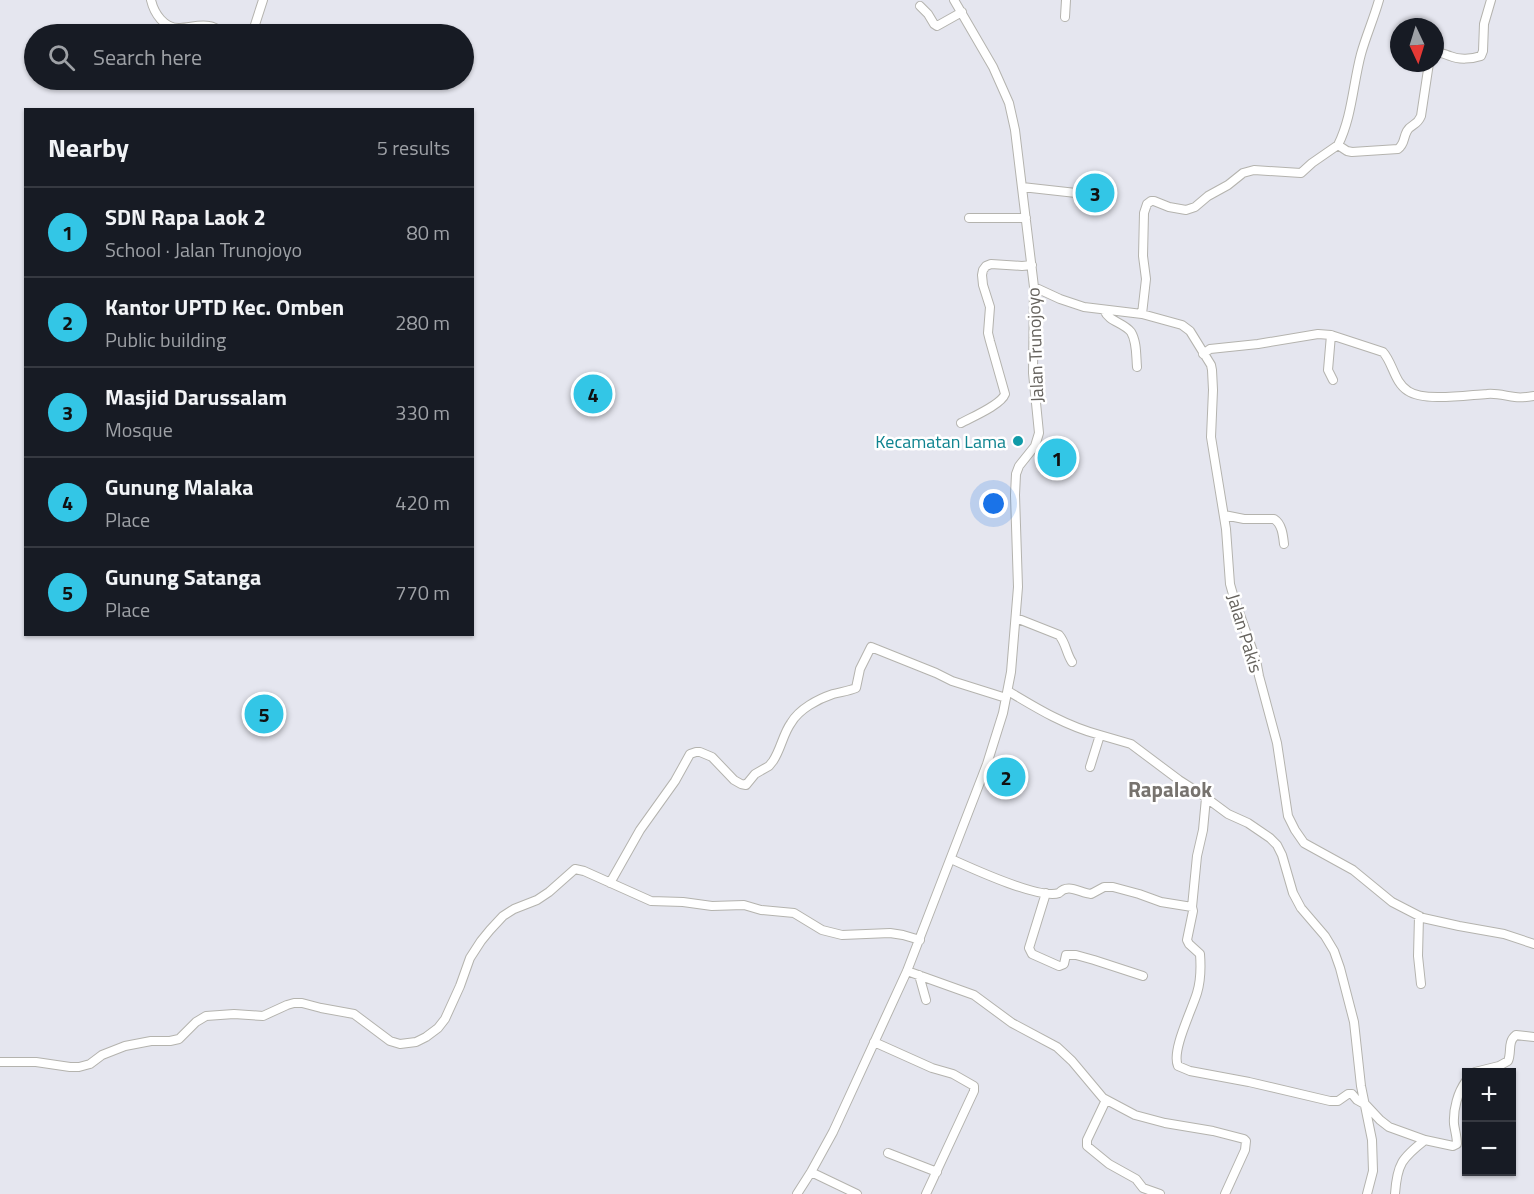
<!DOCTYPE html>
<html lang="en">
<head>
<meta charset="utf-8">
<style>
	body { margin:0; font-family:"Titillium Web",sans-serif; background:#242831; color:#f1f3f6 }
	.controls { position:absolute; right:18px; bottom:18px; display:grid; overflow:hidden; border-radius:0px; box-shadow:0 2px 4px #0004 }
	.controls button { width:54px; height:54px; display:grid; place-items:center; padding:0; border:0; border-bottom:2px solid #363941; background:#171b24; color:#f1f3f6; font:30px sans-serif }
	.compass { position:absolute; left:1390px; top:18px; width:54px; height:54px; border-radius:50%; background:#171b24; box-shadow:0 2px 4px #0004; rotate:176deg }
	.you { position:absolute; left:994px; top:504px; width:21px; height:21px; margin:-15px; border:4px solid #fff; border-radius:50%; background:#1a73e8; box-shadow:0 0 0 9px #1a73e833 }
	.badge { display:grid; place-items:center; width:39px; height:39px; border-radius:50%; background:#33c6e6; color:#111; font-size:20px; font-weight:700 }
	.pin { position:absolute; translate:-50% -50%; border:3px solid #fff; box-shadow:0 2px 6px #0006 }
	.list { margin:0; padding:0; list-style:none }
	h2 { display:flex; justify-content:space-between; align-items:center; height:78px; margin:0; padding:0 24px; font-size:26px }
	h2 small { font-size:20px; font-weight:400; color:#9ea1a6 }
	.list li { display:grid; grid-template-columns:39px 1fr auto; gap:18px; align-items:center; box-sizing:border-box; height:90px; padding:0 24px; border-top:2px solid #363941 }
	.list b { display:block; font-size:22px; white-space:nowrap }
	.list p { margin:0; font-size:20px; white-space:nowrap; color:#9ea1a6 }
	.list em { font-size:20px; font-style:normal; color:#9ea1a6 }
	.icon { flex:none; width:33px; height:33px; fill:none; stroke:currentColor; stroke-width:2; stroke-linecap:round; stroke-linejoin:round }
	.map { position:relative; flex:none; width:1534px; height:1194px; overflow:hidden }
	.search { position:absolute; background:#171b24; box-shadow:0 2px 4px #0004; left:24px; top:24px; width:450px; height:66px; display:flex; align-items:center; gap:15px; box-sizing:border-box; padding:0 21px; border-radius:33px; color:#9ea1a6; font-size:22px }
	.panel { position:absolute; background:#171b24; box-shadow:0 2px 4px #0004; left:24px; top:108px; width:450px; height:528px; border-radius:0px }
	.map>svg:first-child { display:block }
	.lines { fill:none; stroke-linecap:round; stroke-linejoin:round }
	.minor-casing { stroke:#b4b3ae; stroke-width:10 }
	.minor { stroke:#fff; stroke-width:8 }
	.culture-dot { fill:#0f9aa8; stroke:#fff; stroke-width:2 }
	.labels { text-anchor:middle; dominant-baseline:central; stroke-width:5; stroke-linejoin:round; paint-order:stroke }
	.street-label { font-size:18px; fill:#65625d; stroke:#fff }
	.culture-label { font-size:18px; fill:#0d838f; stroke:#fff; text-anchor:end }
	.quarter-label { font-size:21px; font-weight:bold; fill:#77736e; stroke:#fff }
</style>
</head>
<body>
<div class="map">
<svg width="1534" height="1194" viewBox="0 0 1534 1194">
	<rect width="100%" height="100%" fill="#e5e6ef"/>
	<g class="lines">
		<defs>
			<path id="minor" d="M151 0C154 13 164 29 180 28 189 28 199 24 209 26 215 27 221 31 226 34
				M920 6 928 14 934 24 937 26 962 12
				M1065 17 1066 0
				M252 34 263 0
				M1435 52C1441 52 1444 54 1450 56 1459 60 1472 59 1481 56L1483 51 1484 24 1491 0
				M1338 145C1352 117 1353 84 1361 54 1366 36 1374 18 1379 0
				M1022 187 1076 193
				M969 218H1026
				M1034 287 1060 299 1084 307 1142 314 1182 325 1190 331 1211 365 1212 370 1213 390 1211 437 1226 529 1230 584 1234 598 1256 660 1259 676 1277 743 1288 816 1295 830 1304 843 1353 870 1392 902 1423 918 1459 926 1504 934 1534 944
				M1104 310C1109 322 1123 322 1131 332 1137 342 1136 356 1137 367
				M1142 314 1146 279 1143 256 1144 213 1147 204 1151 201H1154L1169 207 1186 210 1195 207 1208 196 1228 185 1243 173 1254 170 1301 173 1312 163 1338 145 1347 151 1352 152 1398 149C1405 144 1403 138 1407 131 1411 124 1417 126 1421 116L1429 63
				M1331 335 1328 370 1333 380
				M1203 354 1210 349 1258 344 1318 334 1331 335 1383 352C1393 363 1394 382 1408 391 1424 402 1468 395 1487 394 1497 393 1506 396 1515 397 1521 398 1528 397 1534 396
				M961 423C972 417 1001 405 1005 394L990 341 988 333 990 307 983 285 982 275 983 270 986 266 991 264 1022 266 1032 265
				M1224 515 1244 519H1274C1282 524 1283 535 1284 544
				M1016 618 1059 635C1066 643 1066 653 1072 662
				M1008 691C1038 709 1066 726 1100 735L1090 767
				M1100 735 1131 744 1179 780 1201 794 1228 814 1248 823 1270 838 1277 845 1282 855 1293 893 1301 908 1325 936 1334 951 1340 968 1354 1022 1361 1086 1372 1140 1373 1171 1367 1194
				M951 859C971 868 1040 900 1059 893 1068 883 1080 893 1091 894L1104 887H1113L1139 894 1161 902 1192 907 1193 911 1187 940 1189 944 1200 954C1201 967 1201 980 1197 993 1192 1010 1171 1051 1178 1066L1190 1071 1249 1082 1330 1101H1338L1348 1094H1352L1357 1100 1366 1105 1380 1120 1389 1127 1425 1140
				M610 883 640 830 675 781 690 754 696 752H700L712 757 734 780 741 784 746 785 755 774 769 766 773 761C781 749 783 734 791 723 799 709 818 699 833 694 840 692 849 691 856 688L860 669 871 647 936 673 952 681 1006 698
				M1046 893 1029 948 1032 954 1059 966 1064 964 1066 955H1076L1094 960 1143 976
				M1192 907 1197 856 1203 830 1206 798
				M1419 916 1418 956 1421 984
				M907 971 974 995 1012 1023 1057 1047 1072 1061 1103 1098 1135 1115 1165 1123 1213 1131 1244 1139 1246 1141 1245 1150 1225 1194
				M919 975 926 1000
				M874 1042 932 1068 953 1074 974 1086V1091L926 1194
				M0 1062H36L70 1067H79L90 1064 102 1055 125 1046 151 1041H170L179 1039 196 1022 206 1016 234 1014 263 1016 287 1005 294 1003H302L321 1008 354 1014 390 1041 400 1044 416 1042 426 1037 438 1028 445 1019 460 986 470 958 481 941 490 930 503 916 514 909 537 900 549 892 575 869 584 871 651 901 683 902 712 906 744 905 761 910 794 913 822 930 842 935 890 933 903 935 920 940
				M1475 1072 1499 1066 1508 1061C1512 1052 1507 1042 1516 1035L1534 1037
				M1106 1100 1087 1140V1146L1109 1164 1136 1179 1143 1188 1160 1194
				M888 1153 937 1172
				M811 1172 857 1194
				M797 1194 811 1172 833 1132 907 971 987 764 1003 713 1011 672 1018 587 1015 495 1016 474 1019 466 1035 446 1039 433 1033 373 1034 287 1015 130 1009 103 993 67 954 0
				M1395 1194C1397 1164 1402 1158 1425 1140L1453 1146 1457 1144C1457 1137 1455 1131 1454 1124 1453 1109 1458 1092 1466 1081"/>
		</defs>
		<use href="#minor" class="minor-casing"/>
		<use href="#minor" class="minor"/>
	</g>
	<circle class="culture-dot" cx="1018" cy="441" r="6"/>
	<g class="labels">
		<g class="street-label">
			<text transform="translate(1035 345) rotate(-92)">Jalan Trunojoyo</text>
			<text transform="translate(1245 633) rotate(73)">Jalan Pakis</text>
		</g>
		<g class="culture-label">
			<text x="1006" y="441">Kecamatan Lama</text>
		</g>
		<g class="quarter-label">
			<text x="1170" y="789">Rapalaok</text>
		</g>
	</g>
</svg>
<div class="controls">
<button>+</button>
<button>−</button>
</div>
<svg class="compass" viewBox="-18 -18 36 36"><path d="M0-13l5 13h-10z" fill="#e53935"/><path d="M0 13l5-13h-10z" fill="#9ea1a6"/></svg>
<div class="you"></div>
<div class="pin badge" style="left:1057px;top:458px">1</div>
<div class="pin badge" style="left:1006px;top:777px">2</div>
<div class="pin badge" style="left:1095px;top:193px">3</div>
<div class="pin badge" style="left:593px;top:394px">4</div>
<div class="pin badge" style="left:264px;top:714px">5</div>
<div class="search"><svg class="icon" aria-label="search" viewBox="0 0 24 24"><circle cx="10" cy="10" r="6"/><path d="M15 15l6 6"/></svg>Search here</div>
<section class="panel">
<h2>Nearby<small>5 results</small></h2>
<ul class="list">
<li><span class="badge">1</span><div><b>SDN Rapa Laok 2</b><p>School · Jalan Trunojoyo</p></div><em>80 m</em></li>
<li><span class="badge">2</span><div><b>Kantor UPTD Kec. Omben</b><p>Public building</p></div><em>280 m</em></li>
<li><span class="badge">3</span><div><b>Masjid Darussalam</b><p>Mosque</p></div><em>330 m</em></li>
<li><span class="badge">4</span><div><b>Gunung Malaka</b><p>Place</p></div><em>420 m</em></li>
<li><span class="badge">5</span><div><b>Gunung Satanga</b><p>Place</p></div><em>770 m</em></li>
</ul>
</section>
</div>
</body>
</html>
